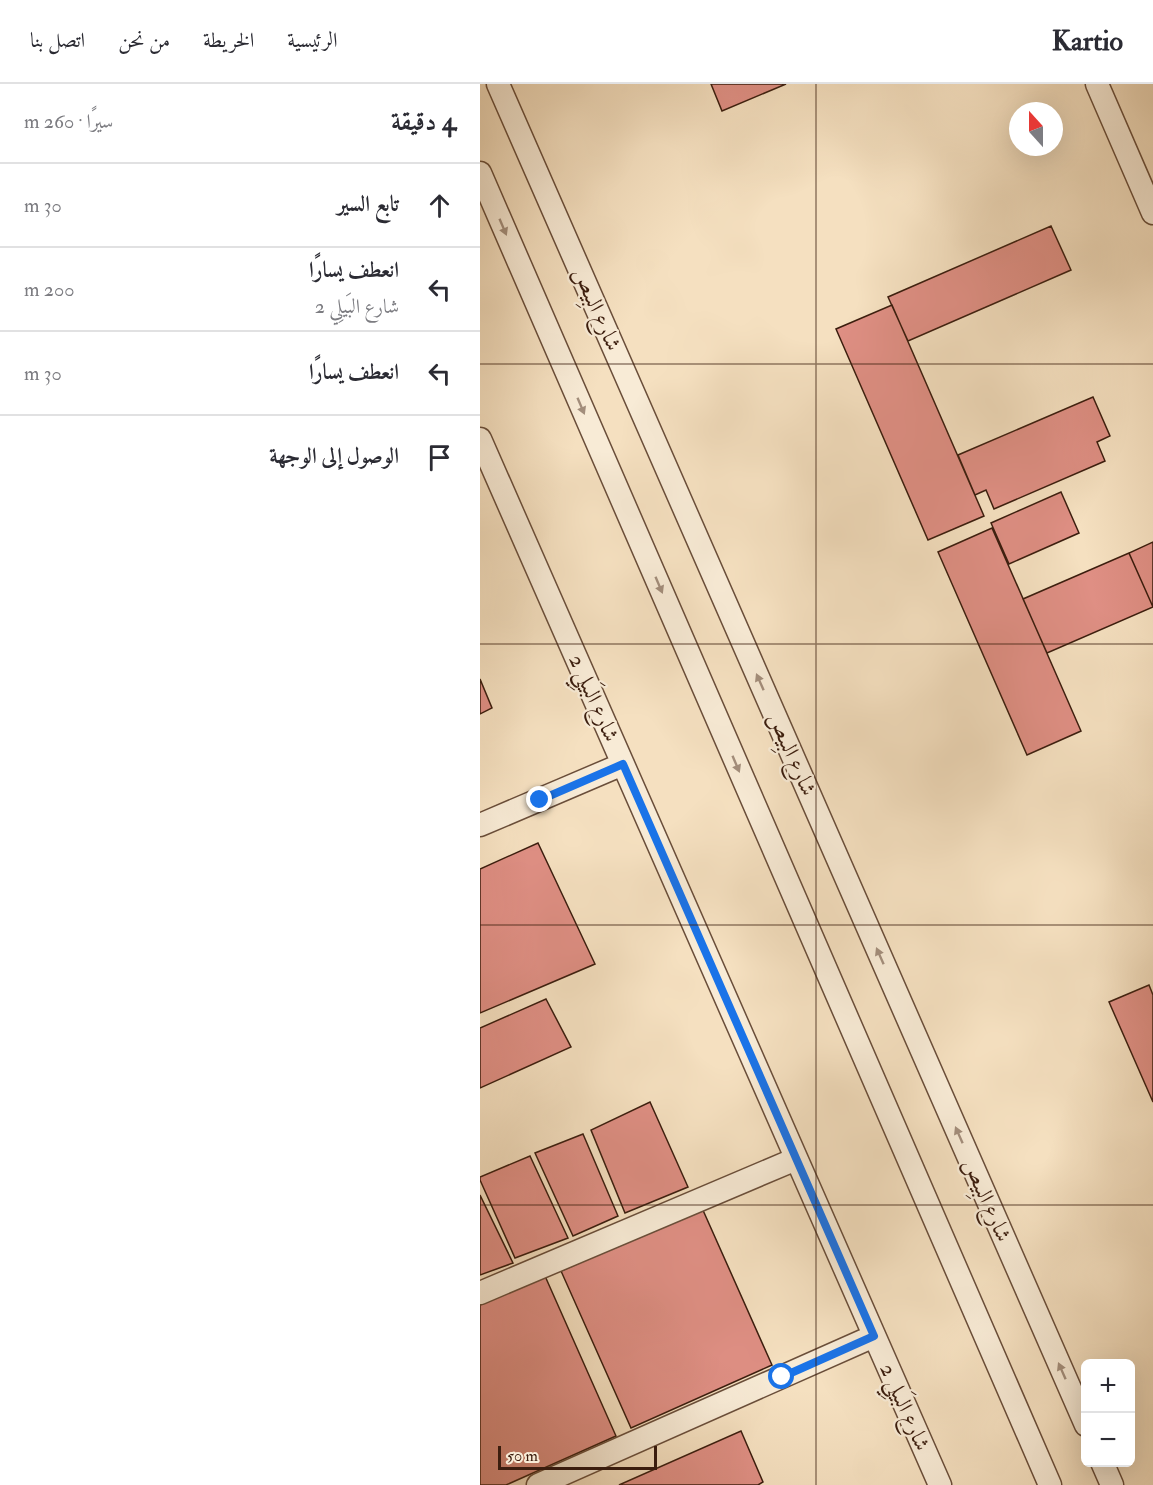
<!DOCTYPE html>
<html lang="ar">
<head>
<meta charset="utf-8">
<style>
	body { margin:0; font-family:"IM FELL Double Pica",Amiri,serif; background:#f2f2f3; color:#2b2b33; direction:rtl }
	.controls { position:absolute; right:18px; bottom:18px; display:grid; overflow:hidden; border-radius:9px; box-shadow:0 6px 24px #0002 }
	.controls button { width:54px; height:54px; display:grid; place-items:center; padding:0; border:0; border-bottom:2px solid #e1e1e2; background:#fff; color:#2b2b33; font:30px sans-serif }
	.compass { position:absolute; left:529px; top:18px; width:54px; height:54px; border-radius:50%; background:#fff; box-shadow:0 6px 24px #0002; rotate:339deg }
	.scale { position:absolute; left:18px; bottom:15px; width:159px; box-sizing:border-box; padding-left:6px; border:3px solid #3b1d0e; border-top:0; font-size:16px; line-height:21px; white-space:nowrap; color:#3b1d0e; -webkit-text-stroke:4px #f8ebd6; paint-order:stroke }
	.stop { position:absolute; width:18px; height:18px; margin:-14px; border:4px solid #1a73e8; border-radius:50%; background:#fff }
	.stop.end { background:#1a73e8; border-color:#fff; box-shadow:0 2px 6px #0008 }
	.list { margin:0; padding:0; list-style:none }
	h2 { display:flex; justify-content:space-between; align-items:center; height:78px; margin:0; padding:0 24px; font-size:26px }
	h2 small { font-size:20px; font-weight:400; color:#7c7c81 }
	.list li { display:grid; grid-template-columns:39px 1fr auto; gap:18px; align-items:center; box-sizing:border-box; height:84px; padding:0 24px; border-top:2px solid #e1e1e2 }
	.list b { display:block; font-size:22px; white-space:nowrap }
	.list p { margin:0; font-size:20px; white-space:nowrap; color:#7c7c81 }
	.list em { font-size:20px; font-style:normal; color:#7c7c81 }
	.icon { flex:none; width:33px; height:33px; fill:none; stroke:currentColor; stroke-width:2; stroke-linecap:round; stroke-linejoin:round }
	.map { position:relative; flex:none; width:673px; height:1401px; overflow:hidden; direction:ltr }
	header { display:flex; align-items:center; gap:36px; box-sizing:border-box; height:84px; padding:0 30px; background:#fff; border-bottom:2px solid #e1e1e2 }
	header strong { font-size:28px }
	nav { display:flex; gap:33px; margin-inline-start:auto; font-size:21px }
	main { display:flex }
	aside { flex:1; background:#fff }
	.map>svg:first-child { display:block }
	.building { fill:#df8f84; stroke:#3b1d0e; stroke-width:1.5 }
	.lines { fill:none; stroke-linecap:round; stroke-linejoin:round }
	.minor-casing { stroke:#6a4e3a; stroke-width:25 }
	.minor { stroke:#f8ebd6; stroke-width:22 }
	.oneway { fill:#a38e7c }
	.route { stroke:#1a73e8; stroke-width:8 }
	.grid { fill:none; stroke:#3b1d0e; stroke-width:1.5; stroke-opacity:0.55 }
	.labels { text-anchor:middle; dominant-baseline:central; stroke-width:4.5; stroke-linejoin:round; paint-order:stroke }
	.street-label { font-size:22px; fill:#3b1d0e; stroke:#f8ebd6 }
</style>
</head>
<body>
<header>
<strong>Kartio</strong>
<nav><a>الرئيسية</a><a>الخريطة</a><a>من نحن</a><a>اتصل بنا</a></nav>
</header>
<main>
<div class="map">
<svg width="673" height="1401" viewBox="0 0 673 1401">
	<rect width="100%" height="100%" fill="#f5e0c0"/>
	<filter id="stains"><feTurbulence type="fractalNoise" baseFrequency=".00333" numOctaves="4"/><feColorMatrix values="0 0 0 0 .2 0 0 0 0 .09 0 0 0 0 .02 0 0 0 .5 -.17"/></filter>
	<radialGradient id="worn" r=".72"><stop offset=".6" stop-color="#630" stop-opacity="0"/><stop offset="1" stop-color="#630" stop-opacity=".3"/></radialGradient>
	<path class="building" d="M231 0H306L242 27Z
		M571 142 591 186 428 257 408 213Z
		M412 221 504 432 448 456 356 245Z
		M613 313 630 352 617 358 625 377 514 425 506 406 495 411 478 371Z
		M581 408 599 449 529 480 511 439Z
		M512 444 601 647 547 671 458 468Z
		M673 458V523L649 469Z
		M649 469 673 523 567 569 543 515Z
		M0 595 12 624 0 630Z
		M58 759 115 880 0 929V785Z
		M669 901 673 911V1018L629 918Z
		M66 915 91 963 0 1004V944Z
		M170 1018 208 1103 145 1129 111 1046Z
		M103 1050 138 1132 93 1152 55 1069Z
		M50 1072 88 1154 35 1174 0 1096V1093Z
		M0 1111 33 1179 0 1191Z
		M222 1124 292 1281 151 1344 81 1187Z
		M65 1192 136 1352 26 1401H0V1221Z
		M261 1347 283 1398 278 1401H139Z"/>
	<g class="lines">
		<defs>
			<path id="minor" d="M18 0 606 1341
				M617 0 673 129
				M0 89 570 1401
				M0 355 460 1401
				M0 741 143 680
				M0 1209 316 1075
				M622 1378 632 1401
				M58 1401 394 1252"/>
		</defs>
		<use href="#minor" class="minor-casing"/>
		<use href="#minor" class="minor"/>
	</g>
	<defs><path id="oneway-solid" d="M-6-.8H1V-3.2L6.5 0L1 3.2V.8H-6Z" transform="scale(1.5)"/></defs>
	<g class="oneway">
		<use href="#oneway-solid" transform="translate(23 143) rotate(67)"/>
		<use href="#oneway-solid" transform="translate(101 322) rotate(67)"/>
		<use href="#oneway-solid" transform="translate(179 501) rotate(67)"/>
		<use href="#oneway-solid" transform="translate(280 598) rotate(-114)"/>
		<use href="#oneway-solid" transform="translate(256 680) rotate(67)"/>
		<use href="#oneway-solid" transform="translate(400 872) rotate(-114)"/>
		<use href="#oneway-solid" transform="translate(479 1051) rotate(-114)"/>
		<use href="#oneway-solid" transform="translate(582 1287) rotate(-114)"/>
	</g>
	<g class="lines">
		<path class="route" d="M60 716 143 680 394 1252 302 1293"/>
	</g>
	<path class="grid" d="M336 0V1401M0 280H673M0 560H673M0 841H673M0 1121H673"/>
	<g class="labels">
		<g class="street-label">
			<text transform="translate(117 225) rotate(66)">شارع البِيص</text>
			<text transform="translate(114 614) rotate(66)">شارع البَيلِي 2</text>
			<text transform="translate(312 670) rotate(66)">شارع البِيص</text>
			<text transform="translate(507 1116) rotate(66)">شارع البِيص</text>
			<text transform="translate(425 1323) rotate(66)">شارع البَيلِي 2</text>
		</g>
	</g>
	<rect width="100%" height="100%" filter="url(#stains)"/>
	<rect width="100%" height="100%" fill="url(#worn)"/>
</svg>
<div class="controls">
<button>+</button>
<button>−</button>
</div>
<svg class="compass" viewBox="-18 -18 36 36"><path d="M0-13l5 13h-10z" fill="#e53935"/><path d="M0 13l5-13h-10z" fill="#7c7c81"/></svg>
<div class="scale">50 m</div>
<div class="stop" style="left:302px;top:1293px"></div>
<div class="stop end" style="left:60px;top:716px"></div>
</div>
<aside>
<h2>4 دقيقة<small>سيرًا · 260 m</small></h2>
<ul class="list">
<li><svg class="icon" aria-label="ahead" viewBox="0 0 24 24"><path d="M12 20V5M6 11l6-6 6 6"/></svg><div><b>تابع السير</b></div><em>30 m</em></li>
<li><svg class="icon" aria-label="left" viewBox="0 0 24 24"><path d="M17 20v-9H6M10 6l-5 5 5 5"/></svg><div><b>انعطف يسارًا</b><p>شارع البَيلِي 2</p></div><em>200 m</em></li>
<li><svg class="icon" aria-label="left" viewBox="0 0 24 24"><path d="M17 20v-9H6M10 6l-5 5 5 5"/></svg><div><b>انعطف يسارًا</b></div><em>30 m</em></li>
<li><svg class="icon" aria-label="arrive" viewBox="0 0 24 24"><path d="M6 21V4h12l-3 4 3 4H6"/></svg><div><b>الوصول إلى الوجهة</b></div></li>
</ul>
</aside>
</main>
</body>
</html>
